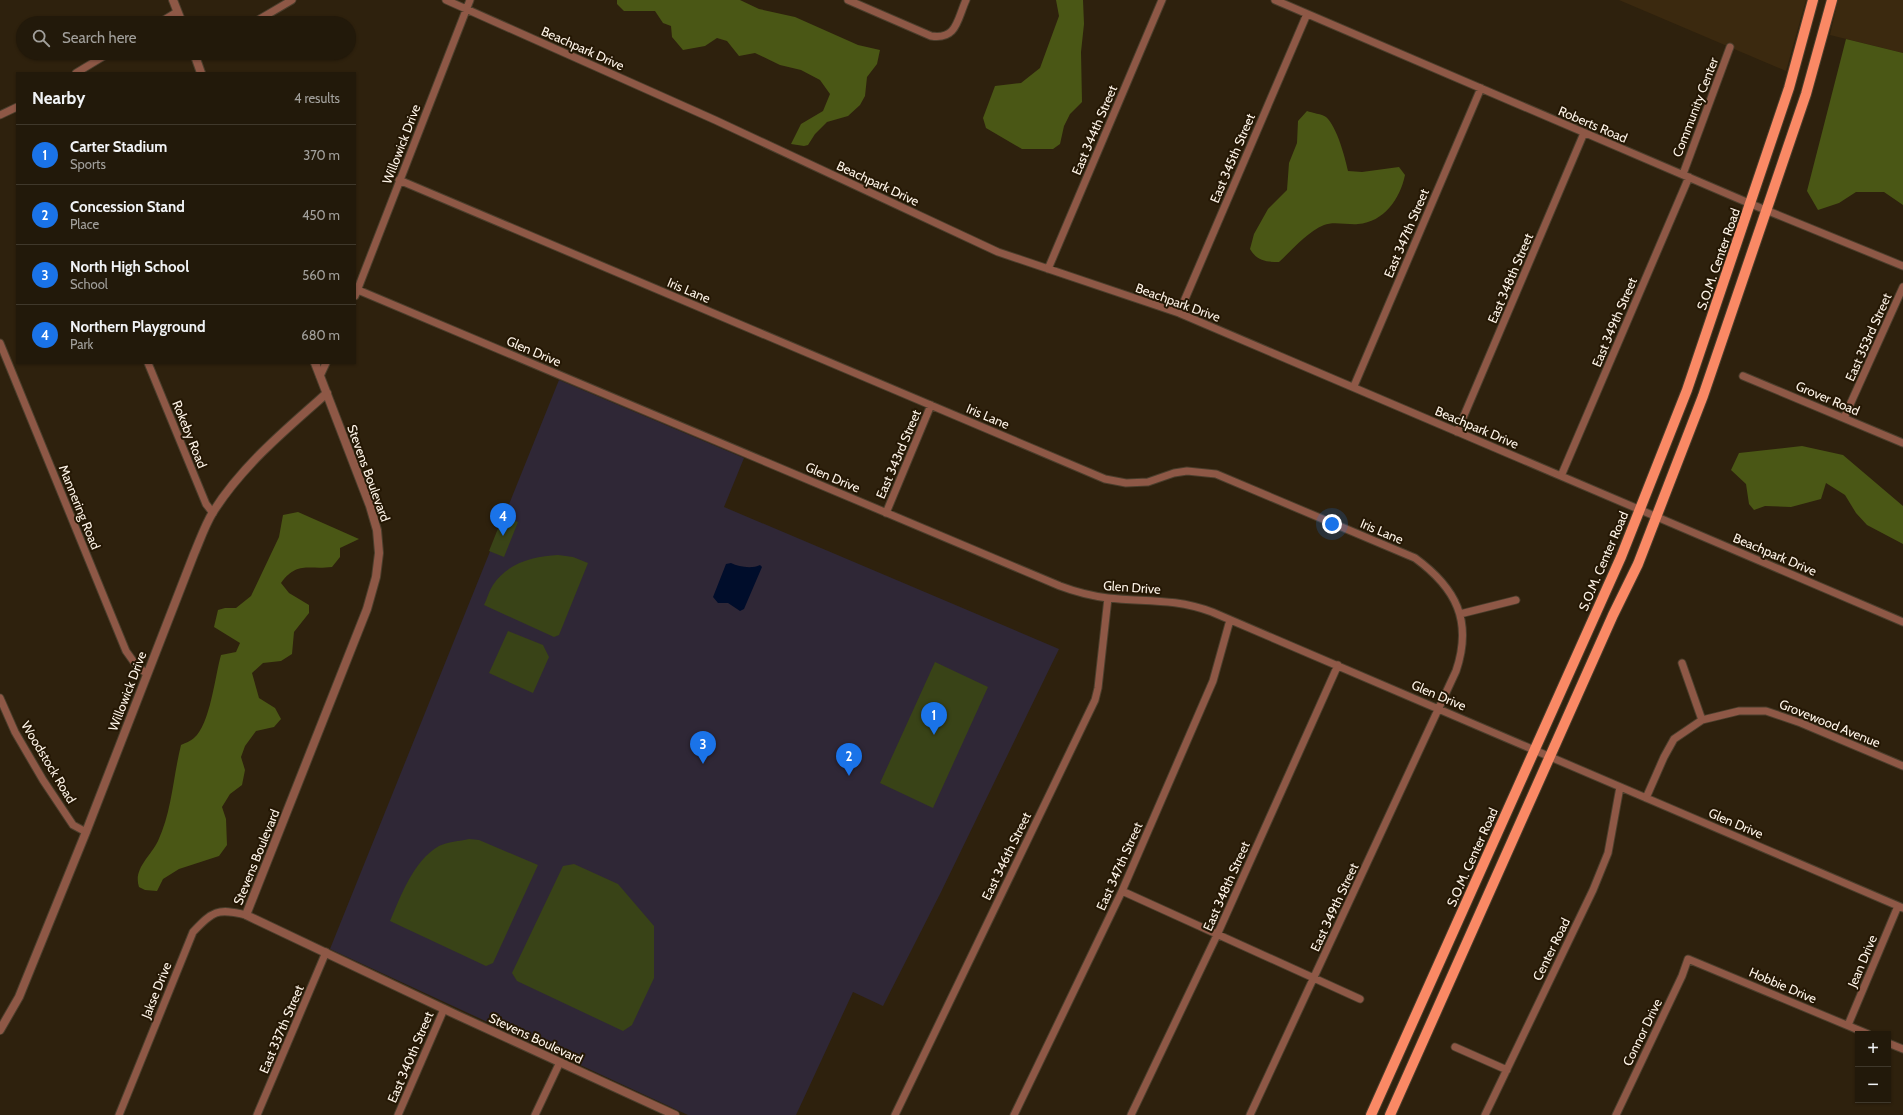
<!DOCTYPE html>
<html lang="en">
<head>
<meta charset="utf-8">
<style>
	body { margin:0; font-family:Cabin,sans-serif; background:#2e2618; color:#f1f3f6 }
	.controls { position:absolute; right:12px; bottom:12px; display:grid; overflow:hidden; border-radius:0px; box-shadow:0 1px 3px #0004 }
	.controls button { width:36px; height:36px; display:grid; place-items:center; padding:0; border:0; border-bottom:1px solid #3f382b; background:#22190a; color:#f1f3f6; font:20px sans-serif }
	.you { position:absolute; left:1332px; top:524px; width:14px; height:14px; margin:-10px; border:3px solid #fff; border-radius:50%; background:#1a73e8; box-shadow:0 0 0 6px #1a73e833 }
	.badge { display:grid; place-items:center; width:26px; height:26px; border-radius:50%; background:#1a73e8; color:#fff; font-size:13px; font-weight:700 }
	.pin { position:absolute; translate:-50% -33px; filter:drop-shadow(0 1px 2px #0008) }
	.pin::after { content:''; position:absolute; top:21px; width:14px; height:12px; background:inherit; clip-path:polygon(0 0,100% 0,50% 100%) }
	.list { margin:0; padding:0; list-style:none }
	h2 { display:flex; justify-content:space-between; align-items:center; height:52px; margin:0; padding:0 16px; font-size:17px }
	h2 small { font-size:13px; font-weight:400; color:#a2a09c }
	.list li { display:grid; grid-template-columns:26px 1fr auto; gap:12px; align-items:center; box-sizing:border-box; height:60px; padding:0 16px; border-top:1px solid #3f382b }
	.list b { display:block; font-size:15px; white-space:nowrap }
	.list p { margin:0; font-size:13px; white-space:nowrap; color:#a2a09c }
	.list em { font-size:13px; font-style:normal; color:#a2a09c }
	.icon { flex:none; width:22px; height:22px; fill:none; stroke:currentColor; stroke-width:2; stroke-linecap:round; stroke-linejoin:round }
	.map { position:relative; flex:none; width:1903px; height:1115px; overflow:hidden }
	.search { position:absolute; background:#22190a; box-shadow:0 1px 3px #0004; left:16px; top:16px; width:340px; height:44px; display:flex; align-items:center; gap:10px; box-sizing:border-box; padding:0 14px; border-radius:22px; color:#a2a09c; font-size:15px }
	.panel { position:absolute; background:#22190a; box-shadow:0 1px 3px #0004; left:16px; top:72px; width:340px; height:292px; border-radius:0px }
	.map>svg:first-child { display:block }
	.built { fill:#3b290f }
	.education { fill:#2f2736 }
	.green { fill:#394317 }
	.forest { fill:#4a5715 }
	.water { fill:#000d2b }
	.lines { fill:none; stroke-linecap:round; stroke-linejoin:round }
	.minor-casing { stroke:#4b3e2c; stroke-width:9 }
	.tertiary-casing { stroke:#4b3e2c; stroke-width:10 }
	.primary-casing { stroke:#4b3e2c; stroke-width:12 }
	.minor { stroke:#8e5846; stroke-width:7 }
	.tertiary { stroke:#8e5846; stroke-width:8 }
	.primary { stroke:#fa8965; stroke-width:10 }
	.labels { text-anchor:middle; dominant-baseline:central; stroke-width:4; stroke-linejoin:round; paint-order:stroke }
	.street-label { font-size:13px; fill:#fdf3e7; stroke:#241704 }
</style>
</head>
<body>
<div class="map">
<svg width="1903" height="1115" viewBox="0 0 1903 1115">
	<rect width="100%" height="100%" fill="#2e210d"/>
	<path class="built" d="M1619 0H1806L1786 71Z
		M1838 0H1903V53L1830 35Z"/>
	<path class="education" d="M559 380 744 458 724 507 1059 649 941 892 883 1006 853 992 796 1115H688L330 949Z"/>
	<path class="green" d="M503 516 518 522 504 557 489 551Z
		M558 555 573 557 588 563 559 635 554 637 484 605C487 599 489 591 493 585 507 563 534 556 558 555Z
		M508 631 543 645 549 657 533 693 489 673Z
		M935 662 988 687 933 808 880 783Z
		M469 839 479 840 538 865 493 963 486 966 390 921C401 896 413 861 439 846 447 842 460 841 469 839Z
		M574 864 618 884 654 926V978L632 1025 623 1031 517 981 512 973 563 866Z"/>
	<path class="forest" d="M617 0H740L759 9 795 17 858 45 880 50 877 64 867 77 865 96 860 105 848 116 827 122 815 134 808 145 804 146 791 144 801 124 823 111 830 94 820 80 801 70 780 65 755 53 739 56 727 41 717 38 705 46 683 50 672 37 671 26 663 23 655 11H624L617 4Z
		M1056 0H1083L1084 24 1081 52 1082 102 1070 114 1064 126 1060 144 1053 149H1022L986 128 983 118 995 86 1021 83 1040 68 1059 16Z
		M1846 39 1903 53V205L1884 192H1856L1839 203 1818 210 1807 191Z
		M1307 111C1312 113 1322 114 1326 117 1337 127 1345 157 1348 171L1362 172 1399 167 1405 175C1400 199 1384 222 1358 224 1348 225 1333 221 1324 225 1307 232 1292 250 1279 262 1266 262 1257 261 1250 249L1254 234 1268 209 1287 190 1289 163 1297 143 1298 121Z
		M1802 446 1843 455 1903 506V544L1867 525 1856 513 1845 495 1826 483 1821 499 1791 507 1765 506 1754 510 1749 504 1746 484 1731 470 1739 453Z
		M298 512 359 539 340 548V557L332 567C308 570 297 561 281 583L289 593 309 605V613L294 632 292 654 281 661 263 663 252 673 259 698 275 708 281 719 274 727 256 731 245 746 241 757 245 770 242 785 230 794 222 807 226 819 227 845 219 856 179 869 163 879 157 891 145 890 139 887C133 869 150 857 158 841 172 811 173 777 181 745 185 743 191 741 194 738 210 725 215 676 221 655L236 652 240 643 214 627 218 610 225 608H236L251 596 279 537 283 515Z"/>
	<path class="water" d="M731 563C739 567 752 569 760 565L762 567 744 609 740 611 728 603H718L713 597 726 564Z"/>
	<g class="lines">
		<defs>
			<path id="minor" d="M446 0 715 120 998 252 1179 313 1903 622
				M848 0 931 36C957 40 957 20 966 0
				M1275 0 1751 204 1903 266
				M159 23 177 12
				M253 23 292 0
				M196 58 203 53
				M76 73 109 53
				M0 115 17 107
				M1683 174 1730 47
				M399 180 1105 479 1126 483 1148 482 1174 473 1187 471 1216 474 1415 558C1456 588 1473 621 1456 671L1250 1115
				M1048 269 1162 0
				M358 290 1060 586C1076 592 1092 596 1108 598 1146 602 1174 598 1212 612L1903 908
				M355 296 470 0
				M1179 313 1307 14
				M0 343 126 651 136 665 147 674
				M148 363 206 504 213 513
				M320 376 326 363
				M1743 376 1903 443
				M1354 386 1481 88
				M1844 418 1903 287
				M1457 432 1584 133
				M1561 476 1689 177
				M886 513 931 405
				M1460 614 1516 600
				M1682 663 1702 720
				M0 698 15 732 43 780 73 825 86 832
				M1646 798 1664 757 1674 739 1702 720 1739 711H1766L1801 723 1903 766
				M1122 891 1360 999
				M1848 1025 1898 906
				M1888 1043 1903 1049
				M1455 1047 1507 1070
				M119 1115 193 932C213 911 217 908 246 915
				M257 1115 326 952
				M398 1115 444 1009
				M535 1115 560 1062
				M895 1115 1095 700 1098 688 1108 598
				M1014 1115 1122 891 1213 681 1230 620
				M1131 1115 1217 935 1338 665
				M1485 1115 1593 890 1608 853 1620 787
				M1616 1115 1682 976 1688 959 1868 1034"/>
			<path id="tertiary" d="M173 0 182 23
				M194 53 201 73
				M315 363 370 506 377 530 379 553 376 577 367 609 246 915 459 1016 675 1115
				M0 1030 19 997 86 832 194 554C200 540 205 525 213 512 242 466 286 429 327 393"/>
			<path id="primary" d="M1371 1115 1621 557 1687 390 1789 88 1813 0
				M1390 1115 1613 615 1638 564 1703 396 1806 94 1832 0"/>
		</defs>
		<use href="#minor" class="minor-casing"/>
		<use href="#tertiary" class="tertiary-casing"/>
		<use href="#primary" class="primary-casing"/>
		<use href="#minor" class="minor"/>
		<use href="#tertiary" class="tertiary"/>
		<use href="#primary" class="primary"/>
	</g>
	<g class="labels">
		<g class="street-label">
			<text transform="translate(583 48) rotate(24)">Beachpark Drive</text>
			<text transform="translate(1695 107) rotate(-69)">Community Center</text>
			<text transform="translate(1593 124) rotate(23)">Roberts Road</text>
			<text transform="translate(1094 130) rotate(-67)">East 344th Street</text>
			<text transform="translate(401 144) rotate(-69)">Willowick Drive</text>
			<text transform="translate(1232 158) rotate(-67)">East 345th Street</text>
			<text transform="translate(878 183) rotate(25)">Beachpark Drive</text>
			<text transform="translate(1406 233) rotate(-67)">East 347th Street</text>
			<text transform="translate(1718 259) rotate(-71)">S.O.M. Center Road</text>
			<text transform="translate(1510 278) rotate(-67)">East 348th Street</text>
			<text transform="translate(689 290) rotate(23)">Iris Lane</text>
			<text transform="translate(1178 302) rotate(20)">Beachpark Drive</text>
			<text transform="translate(1614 322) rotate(-67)">East 349th Street</text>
			<text transform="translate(1868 337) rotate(-66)">East 353rd Street</text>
			<text transform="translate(534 351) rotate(23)">Glen Drive</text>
			<text transform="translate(1828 398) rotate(23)">Grover Road</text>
			<text transform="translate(988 416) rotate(23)">Iris Lane</text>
			<text transform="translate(1477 427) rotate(23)">Beachpark Drive</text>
			<text transform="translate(190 434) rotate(68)">Rokeby Road</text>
			<text transform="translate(898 454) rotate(-67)">East 343rd Street</text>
			<text transform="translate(369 473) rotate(70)">Stevens Boulevard</text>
			<text transform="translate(833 477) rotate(23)">Glen Drive</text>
			<text transform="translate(80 507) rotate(68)">Mannering Road</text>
			<text transform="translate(1382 531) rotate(23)">Iris Lane</text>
			<text transform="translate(1775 554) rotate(23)">Beachpark Drive</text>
			<text transform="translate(1603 561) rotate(-67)">S.O.M. Center Road</text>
			<text transform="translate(1132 587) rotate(4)">Glen Drive</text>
			<text transform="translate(127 691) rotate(-69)">Willowick Drive</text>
			<text transform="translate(1439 695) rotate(23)">Glen Drive</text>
			<text transform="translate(1830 723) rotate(22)">Grovewood Avenue</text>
			<text transform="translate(49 762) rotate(59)">Woodstock Road</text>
			<text transform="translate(1736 823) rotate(23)">Glen Drive</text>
			<text transform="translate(1006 856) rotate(-64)">East 346th Street</text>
			<text transform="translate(256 857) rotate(-68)">Stevens Boulevard</text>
			<text transform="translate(1472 857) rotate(-66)">S.O.M. Center Road</text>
			<text transform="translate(1119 866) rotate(-66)">East 347th Street</text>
			<text transform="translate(1226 886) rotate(-66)">East 348th Street</text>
			<text transform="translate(1334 907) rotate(-65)">East 349th Street</text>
			<text transform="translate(1551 949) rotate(-64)">Center Road</text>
			<text transform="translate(1862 961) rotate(-67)">Jean Drive</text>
			<text transform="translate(1783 985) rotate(23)">Hobbie Drive</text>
			<text transform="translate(156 990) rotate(-68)">Jakse Drive</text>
			<text transform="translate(281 1029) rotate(-67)">East 337th Street</text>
			<text transform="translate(1642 1032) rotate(-64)">Connor Drive</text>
			<text transform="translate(536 1038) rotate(25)">Stevens Boulevard</text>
			<text transform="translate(410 1057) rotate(-67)">East 340th Street</text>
		</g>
	</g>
</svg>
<div class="controls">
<button>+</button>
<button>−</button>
</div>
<div class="you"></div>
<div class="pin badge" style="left:934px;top:735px">1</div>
<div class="pin badge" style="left:849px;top:776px">2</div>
<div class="pin badge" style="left:703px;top:764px">3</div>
<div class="pin badge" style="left:503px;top:536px">4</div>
<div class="search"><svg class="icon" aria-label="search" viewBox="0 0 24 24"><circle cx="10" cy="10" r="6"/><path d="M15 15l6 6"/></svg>Search here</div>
<section class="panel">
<h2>Nearby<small>4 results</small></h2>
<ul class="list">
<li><span class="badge">1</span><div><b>Carter Stadium</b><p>Sports</p></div><em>370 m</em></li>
<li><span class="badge">2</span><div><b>Concession Stand</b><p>Place</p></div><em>450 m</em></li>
<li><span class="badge">3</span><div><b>North High School</b><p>School</p></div><em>560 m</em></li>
<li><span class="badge">4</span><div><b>Northern Playground</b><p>Park</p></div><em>680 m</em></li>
</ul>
</section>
</div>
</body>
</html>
